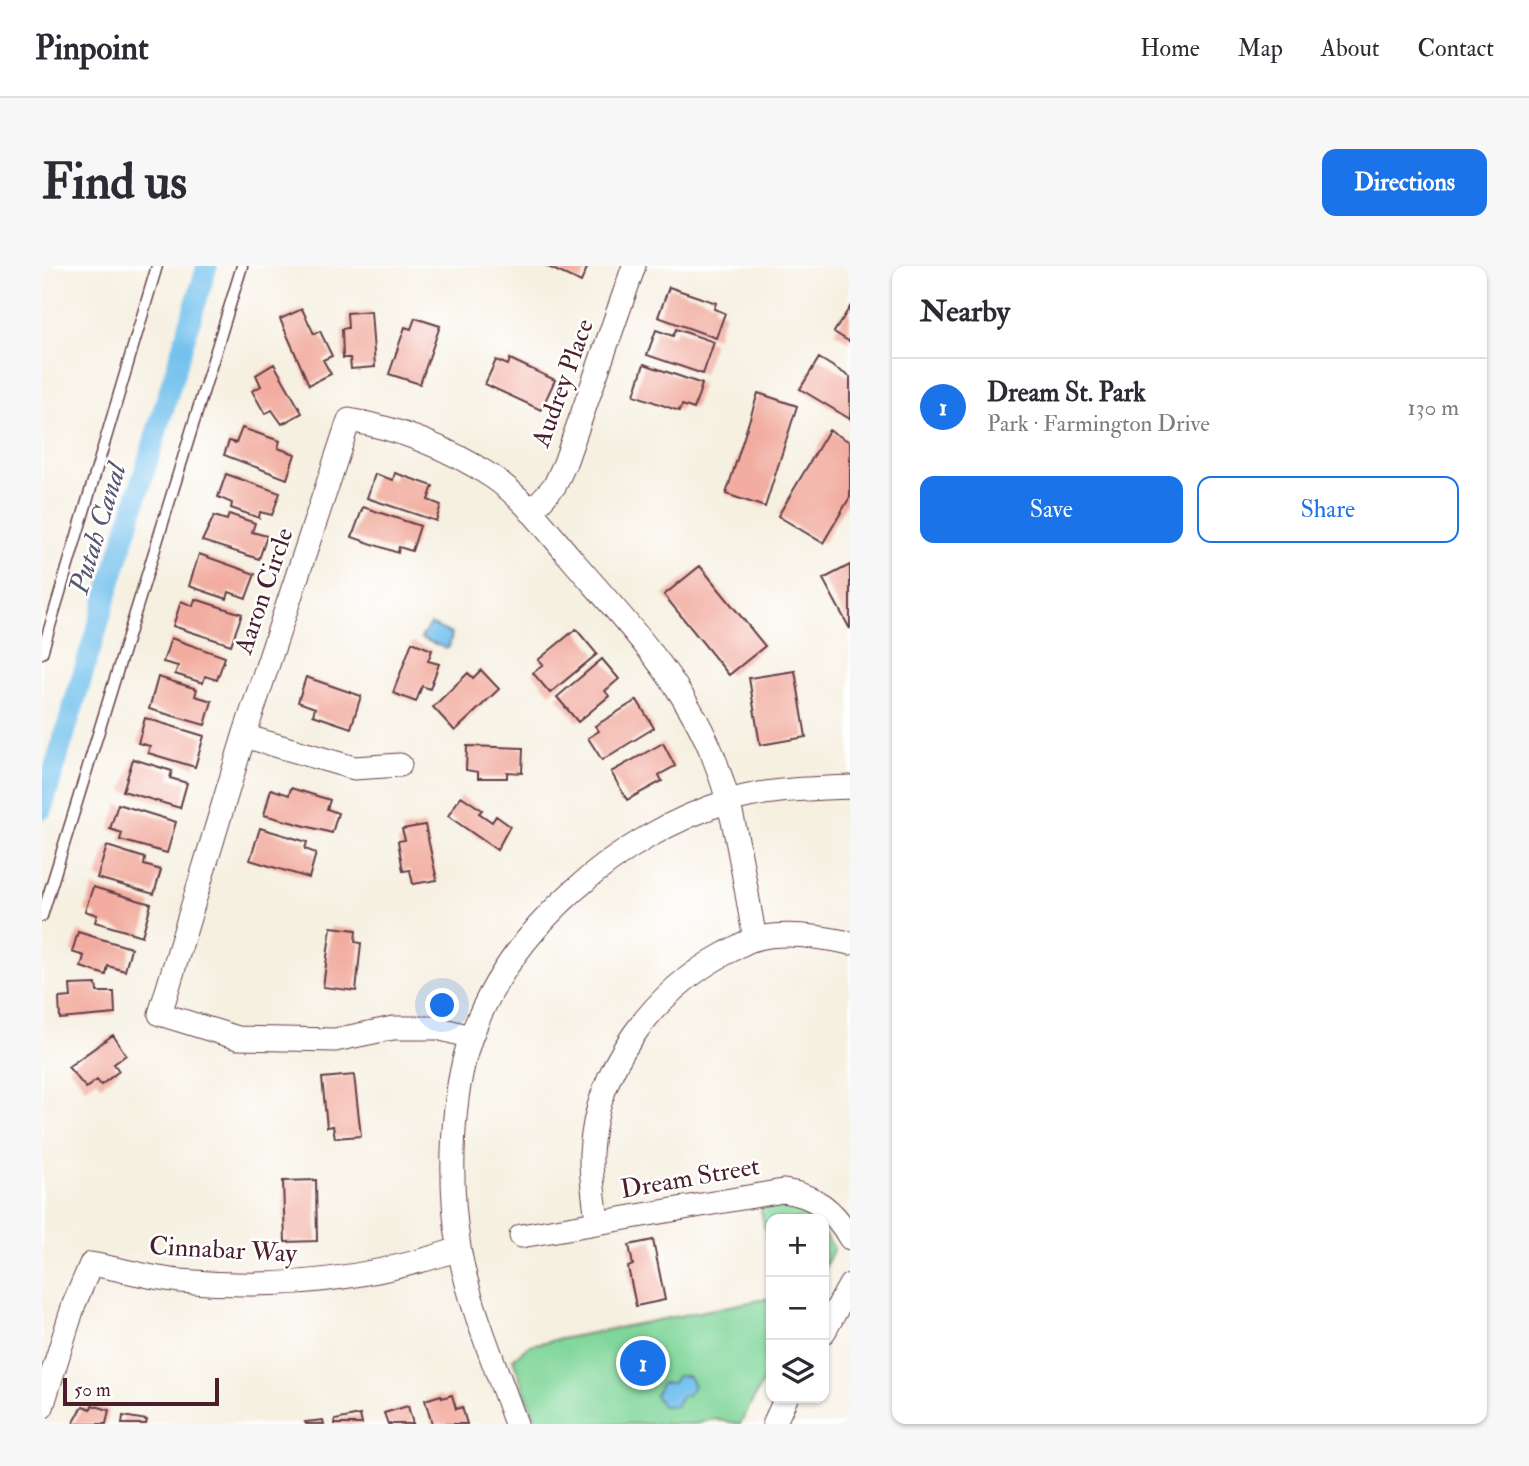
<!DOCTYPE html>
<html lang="en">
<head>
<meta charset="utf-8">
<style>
	body { margin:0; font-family:"IM FELL Double Pica",serif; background:#f7f7f7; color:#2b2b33 }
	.controls { position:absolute; right:21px; bottom:21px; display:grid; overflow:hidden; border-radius:14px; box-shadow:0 2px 5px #0004 }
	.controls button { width:63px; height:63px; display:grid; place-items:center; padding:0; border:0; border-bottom:2px solid #e1e1e2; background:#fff; color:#2b2b33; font:35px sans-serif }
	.scale { position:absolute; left:21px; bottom:18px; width:156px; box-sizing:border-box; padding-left:7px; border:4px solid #4a1f2b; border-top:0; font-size:19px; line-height:24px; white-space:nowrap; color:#4a1f2b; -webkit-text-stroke:5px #fff; paint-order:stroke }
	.you { position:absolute; left:401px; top:740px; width:24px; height:24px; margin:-18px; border:5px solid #fff; border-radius:50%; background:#1a73e8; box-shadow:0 0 0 10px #1a73e833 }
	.badge { display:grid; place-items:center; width:46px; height:46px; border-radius:50%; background:#1a73e8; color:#fff; font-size:23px; font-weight:700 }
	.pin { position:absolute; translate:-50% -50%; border:4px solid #fff; box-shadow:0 2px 7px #0006 }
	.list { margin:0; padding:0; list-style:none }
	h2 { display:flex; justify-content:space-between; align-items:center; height:91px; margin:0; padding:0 28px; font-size:30px }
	h2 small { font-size:23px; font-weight:400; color:#7c7c81 }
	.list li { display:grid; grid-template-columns:46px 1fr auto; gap:21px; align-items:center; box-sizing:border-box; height:98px; padding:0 28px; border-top:2px solid #e1e1e2 }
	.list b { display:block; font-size:26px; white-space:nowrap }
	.list p { margin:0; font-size:23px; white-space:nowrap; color:#7c7c81 }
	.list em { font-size:23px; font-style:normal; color:#7c7c81 }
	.actions { display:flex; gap:14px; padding:21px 28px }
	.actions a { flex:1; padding:16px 0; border:2px solid #1a73e8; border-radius:14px; text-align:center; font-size:24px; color:#1a73e8 }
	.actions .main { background:#1a73e8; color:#fff }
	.icon { flex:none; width:38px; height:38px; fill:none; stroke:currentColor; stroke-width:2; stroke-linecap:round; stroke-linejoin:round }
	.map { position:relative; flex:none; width:808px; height:1158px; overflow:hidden; border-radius:14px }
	header { display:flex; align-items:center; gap:42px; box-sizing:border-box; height:98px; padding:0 35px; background:#fff; border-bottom:2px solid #e1e1e2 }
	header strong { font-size:33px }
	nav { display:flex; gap:38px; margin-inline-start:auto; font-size:24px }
	.intro { display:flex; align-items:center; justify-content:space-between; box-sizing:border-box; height:168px; padding:0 42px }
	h1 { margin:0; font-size:49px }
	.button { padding:18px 32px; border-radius:14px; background:#1a73e8; color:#fff; font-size:24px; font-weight:700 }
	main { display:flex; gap:42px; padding:0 42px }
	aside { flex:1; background:#fff; border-radius:14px; box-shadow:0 2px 5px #0004 }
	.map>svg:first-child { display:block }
	.green { fill:#80d69a; stroke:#657a62; stroke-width:2 }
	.water { fill:#73c1ed; stroke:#5e708c; stroke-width:2 }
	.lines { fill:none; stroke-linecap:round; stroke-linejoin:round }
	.canal { stroke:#73c1ed; stroke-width:21 }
	.building { fill:#f2ada0 }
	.service-casing { stroke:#643e46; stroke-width:13 }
	.minor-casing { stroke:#643e46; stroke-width:25 }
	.service { stroke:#fff; stroke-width:10 }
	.minor { stroke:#fff; stroke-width:23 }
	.labels { text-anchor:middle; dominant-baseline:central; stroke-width:5; stroke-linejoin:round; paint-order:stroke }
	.street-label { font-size:26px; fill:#4a1f2b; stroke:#fff }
	.water-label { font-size:28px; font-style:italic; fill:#58586f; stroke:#fff }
</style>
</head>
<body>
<header>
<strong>Pinpoint</strong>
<nav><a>Home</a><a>Map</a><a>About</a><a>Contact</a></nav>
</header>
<div class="intro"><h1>Find us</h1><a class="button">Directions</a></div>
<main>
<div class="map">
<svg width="808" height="1158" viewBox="0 0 808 1158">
	<rect width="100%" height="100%" fill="#fff"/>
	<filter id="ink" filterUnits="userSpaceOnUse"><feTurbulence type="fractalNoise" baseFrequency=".0143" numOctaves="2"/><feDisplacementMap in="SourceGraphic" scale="14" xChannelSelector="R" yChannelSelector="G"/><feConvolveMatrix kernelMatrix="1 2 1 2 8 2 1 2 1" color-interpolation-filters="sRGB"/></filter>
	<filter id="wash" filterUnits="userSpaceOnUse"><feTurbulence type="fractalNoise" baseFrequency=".00686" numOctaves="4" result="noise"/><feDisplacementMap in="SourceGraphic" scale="28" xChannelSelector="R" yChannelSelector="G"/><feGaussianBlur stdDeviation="1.57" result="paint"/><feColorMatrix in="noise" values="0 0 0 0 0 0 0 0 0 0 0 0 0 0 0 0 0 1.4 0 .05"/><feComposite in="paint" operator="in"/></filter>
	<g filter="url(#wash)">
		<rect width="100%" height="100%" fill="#f6f0e1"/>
		<path class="green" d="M718 939 748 942 770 953H729V994Z
			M782 967 792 982 782 1003Z
			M729 1032V1101L698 1158 671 1153 654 1158H495L471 1093 488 1079Z"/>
		<path class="water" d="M388 358 410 368 407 381 403 382 379 372Z
			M635 1110H646L652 1119 646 1129 639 1130 634 1140H620L613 1129 620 1117H631Z"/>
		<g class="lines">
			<path class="canal" d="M0 543 165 0"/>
		</g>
		<g id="blocks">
			<path class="building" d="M504 0H546L539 16Z
				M627 21 674 37 672 43 683 47 674 72 616 51Z
				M808 41V76L792 66Z
				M260 43 272 68 278 65 290 90 281 94 289 108 267 119 238 53Z
				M329 45 333 101 309 103 308 92H301L300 63 306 62 305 47Z
				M373 52 398 60 378 118 347 108 363 61 369 63Z
				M634 63 672 76 661 108 605 89 614 64 631 70Z
				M777 92 808 111V153L758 123Z
				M468 93 513 114 499 144 443 118 454 94 466 99Z
				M232 98 260 147 240 158 230 144 223 148 210 125 219 120 214 109Z
				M602 98 660 118 652 143 640 139 637 145 592 129Z
				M716 127 755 140 723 241 684 228Z
				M200 162 238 175 236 182 253 188 245 213 182 189 187 175 194 177Z
				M787 164 808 176V231L781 277 736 250Z
				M353 207 391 220 386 234 399 239 394 255 325 232 333 208 351 214Z
				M184 208 238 227 230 249 218 246 217 252 189 242 190 237 176 231Z
				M321 241 378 260 370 285 357 281 356 287 310 271Z
				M187 248 213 257 210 266 225 270 217 293 160 275 172 250 185 254Z
				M157 288 213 308 204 332 187 326 185 333 147 320Z
				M808 299V363L781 313Z
				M658 300 723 380 687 409 622 329Z
				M153 333 200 348 189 379 131 360 139 335 151 340Z
				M534 363 555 388 508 427 491 407 501 399 496 394Z
				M129 372 183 391 175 414 163 410 161 417 133 408 136 400 121 396Z
				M370 376 390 384 386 395 397 398 388 423 380 420 374 436 351 427Z
				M560 393 577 413 563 425 567 430 536 456 515 431Z
				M439 404 457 423 413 465 391 441 426 407 431 412Z
				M753 405 764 471 718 479 707 412Z
				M116 411 155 423 153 430 170 435 163 459 107 443Z
				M264 411 319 430 309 462 271 449 273 442 256 436Z
				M595 434 612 462 560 494 546 472 557 465 553 460Z
				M103 452 162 470 153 501 106 487 108 480 96 477Z
				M621 477 633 500 617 509 620 515 585 534 569 506Z
				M425 480 481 482 480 507 465 506V512H436V506L424 504Z
				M91 493 130 505 128 512 145 517 138 542 81 525Z
				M249 522 288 534 285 543 296 547 290 567 222 549 229 523 247 529Z
				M419 530 440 544 437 547 450 556 454 550 468 560 455 584 406 550Z
				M76 538 134 556 125 587 78 574 80 567 68 563Z
				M383 559 395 614 371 618 368 604 361 605 356 575 363 574 360 563Z
				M218 562 265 576 263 583 274 587 267 612 208 594Z
				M65 580 103 592 102 599 119 604 112 628 55 612Z
				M51 621 109 638 100 670 53 656 55 649 43 645Z
				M289 661 314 664 313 676 319 677 314 725 281 721Z
				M36 666 89 682 83 705 66 700 64 709 39 701 42 690 30 686Z
				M54 718 55 726H72L73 748 18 753 17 732 29 731 28 719Z
				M71 769 84 789 72 798 77 805 59 819 55 814 44 822 26 801Z
				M312 809 319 870 293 872 291 860 285 861 280 812Z
				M274 914 275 975 243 976 241 915Z
				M611 974 623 1034 594 1040 586 1001 591 999 587 979Z
				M399 1129 400 1132 410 1129 414 1143 420 1141 425 1158H390L383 1134Z
				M50 1139 67 1144 64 1158H31L41 1140 49 1143Z
				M366 1140 371 1158H346L342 1147Z
				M318 1149 320 1158H293V1154Z
				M81 1150 105 1154 104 1158H80Z
				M281 1154 282 1158H264L263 1156Z"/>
		</g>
	</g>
	<g filter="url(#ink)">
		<use href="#blocks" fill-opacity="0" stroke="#643e46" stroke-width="2"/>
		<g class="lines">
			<defs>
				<path id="service" d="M0 387 115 0
					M0 650 200 0"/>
				<path id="minor" d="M489 246 513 219 523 197 592 0
					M202 470 312 502 358 499
					M429 771 395 762H351L293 774 196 772 118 748 202 470 307 154C358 163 406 182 449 210 480 230 504 263 527 290 580 352 638 410 670 487 694 546 701 610 713 673
					M555 956C553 934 548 909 549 887 554 802 611 726 684 687 693 683 703 675 713 673 741 665 780 671 808 677
					M479 970 741 925C773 929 792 944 808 972
					M782 1066 808 1019
					M0 1141 32 1038 49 998C79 1003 108 1012 138 1015 234 1024 326 1014 417 983
					M474 1158C456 1106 425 1034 417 981 407 919 408 831 429 771 469 661 577 569 687 535 726 523 767 523 808 521
					M732 1158 744 1132"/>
			</defs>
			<use href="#service" class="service-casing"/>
			<use href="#minor" class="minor-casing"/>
			<use href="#service" class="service"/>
			<use href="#minor" class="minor"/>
		</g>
	</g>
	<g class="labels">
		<g class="street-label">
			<text transform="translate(521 117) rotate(-70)">Audrey Place</text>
			<text transform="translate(222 325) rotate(-71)">Aaron Circle</text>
			<text transform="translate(648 912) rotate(-10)">Dream Street</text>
			<text transform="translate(181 984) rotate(3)">Cinnabar Way</text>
		</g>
		<g class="water-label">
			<text transform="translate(56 263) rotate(-73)">Putah Canal</text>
		</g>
	</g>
</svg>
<div class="controls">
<button>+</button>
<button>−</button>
<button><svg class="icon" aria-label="layers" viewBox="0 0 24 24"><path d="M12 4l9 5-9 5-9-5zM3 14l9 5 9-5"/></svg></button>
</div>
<div class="scale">50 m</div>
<div class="you"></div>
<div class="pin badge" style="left:601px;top:1097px">1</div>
</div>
<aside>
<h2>Nearby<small></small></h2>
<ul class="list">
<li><span class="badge">1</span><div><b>Dream St. Park</b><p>Park · Farmington Drive</p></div><em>130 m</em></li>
</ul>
<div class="actions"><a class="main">Save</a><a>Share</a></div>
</aside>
</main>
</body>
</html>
